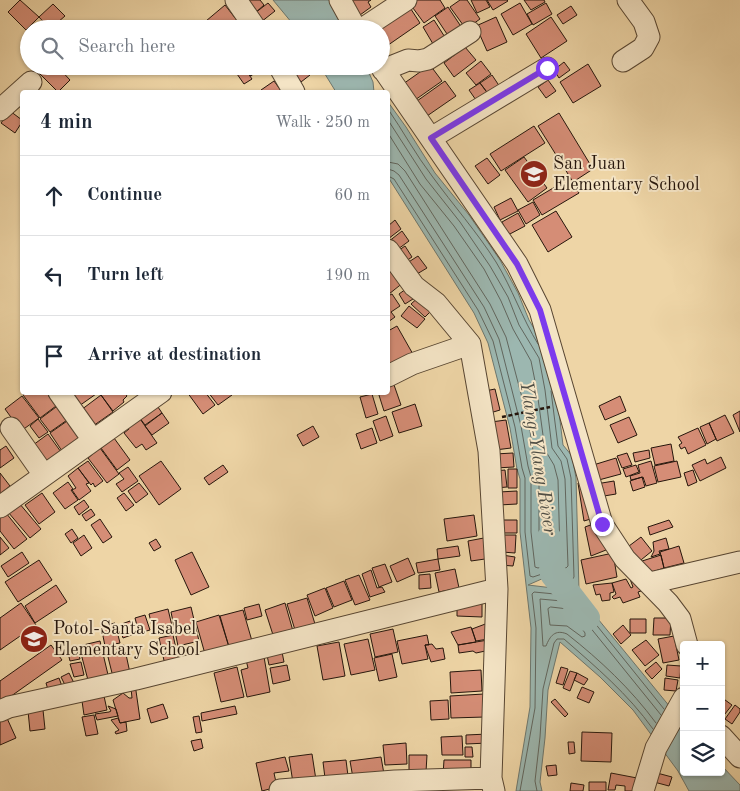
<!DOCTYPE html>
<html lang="en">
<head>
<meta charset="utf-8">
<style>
	body { margin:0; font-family:"Old Standard TT",serif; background:#f2f2f3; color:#1f2937 }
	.controls { position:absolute; right:15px; bottom:15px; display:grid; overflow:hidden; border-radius:5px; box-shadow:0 1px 4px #0004 }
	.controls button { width:45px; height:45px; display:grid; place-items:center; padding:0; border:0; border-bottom:1px solid #e0e1e3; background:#fff; color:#1f2937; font:25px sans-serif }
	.stop { position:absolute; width:15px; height:15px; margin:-11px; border:4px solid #7c3aed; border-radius:50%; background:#fff }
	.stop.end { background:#7c3aed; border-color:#fff; box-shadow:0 1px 5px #0008 }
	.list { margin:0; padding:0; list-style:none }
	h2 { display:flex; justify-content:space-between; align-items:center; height:65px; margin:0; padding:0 20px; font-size:21px }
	h2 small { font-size:16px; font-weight:400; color:#747a83 }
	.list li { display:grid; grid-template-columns:32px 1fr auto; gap:15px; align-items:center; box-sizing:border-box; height:80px; padding:0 20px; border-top:1px solid #e0e1e3 }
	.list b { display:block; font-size:19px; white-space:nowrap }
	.list em { font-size:16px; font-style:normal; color:#747a83 }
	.icon { flex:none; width:28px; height:28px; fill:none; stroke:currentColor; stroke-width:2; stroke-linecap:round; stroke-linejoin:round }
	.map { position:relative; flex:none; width:740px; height:791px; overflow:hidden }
	.search { position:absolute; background:#fff; box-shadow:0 1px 4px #0004; left:20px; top:20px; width:370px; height:55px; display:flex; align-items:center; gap:12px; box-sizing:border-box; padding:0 18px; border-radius:28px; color:#747a83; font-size:19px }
	.panel { position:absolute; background:#fff; box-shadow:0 1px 4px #0004; left:20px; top:90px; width:370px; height:305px; border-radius:5px }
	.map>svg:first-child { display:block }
	.water { fill:#9cb7b0; stroke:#6d776e; fill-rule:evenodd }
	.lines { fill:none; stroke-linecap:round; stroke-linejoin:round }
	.shore { stroke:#61665e; stroke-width:1 }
	.river { stroke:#9cb7b0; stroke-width:26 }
	.building { fill:#d58d76; stroke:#26160c }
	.minor-casing { stroke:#584632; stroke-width:23 }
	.path { stroke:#26160c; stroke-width:2.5; stroke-dasharray:4 2.5; stroke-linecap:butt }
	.minor { stroke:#f4e4c5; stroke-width:21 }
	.route { stroke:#7c3aed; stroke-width:6 }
	.labels { text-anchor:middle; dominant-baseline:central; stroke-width:4; stroke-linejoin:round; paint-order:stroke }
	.poi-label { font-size:18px; fill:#26160c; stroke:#f4e4c5; text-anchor:start }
	.water-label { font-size:19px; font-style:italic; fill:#4f4e45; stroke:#f4e4c5 }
</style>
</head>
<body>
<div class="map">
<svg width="740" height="791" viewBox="0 0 740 791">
	<rect width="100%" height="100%" fill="#eed5a6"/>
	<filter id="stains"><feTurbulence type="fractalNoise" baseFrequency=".004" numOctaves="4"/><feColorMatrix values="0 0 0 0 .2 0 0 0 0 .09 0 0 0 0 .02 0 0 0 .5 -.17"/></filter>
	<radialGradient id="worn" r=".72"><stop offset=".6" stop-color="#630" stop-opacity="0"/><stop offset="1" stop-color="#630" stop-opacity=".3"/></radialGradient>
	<path class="water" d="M273 0H332L348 29H297Z
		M320 66H366L373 82 374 92H336Z
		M388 102 406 127 435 173 469 215 500 260 518 293 529 320 549 354 556 388 563 445 572 456 576 478 579 591 598 619 684 724V772H721V765L740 785V791H689L678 771 633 710 600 677 560 642 548 690 545 738 540 782 542 791H516L530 707 531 628 520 532V479L517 469 510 428 488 343 474 313 388 177ZM553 574 578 590V591L528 585Z"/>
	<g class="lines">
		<path class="shore" d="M388 109C403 131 416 155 432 176 453 205 477 232 496 262 512 288 522 318 538 344
			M388 120 426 179 460 222 490 266 508 297 519 325 539 358 545 390 552 448 561 461 565 479 568 566 566 568 554 563 538 568 535 567 531 532V477L528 466 521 426 499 339 484 307 399 175 394 171 388 169
			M388 133 420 184 454 226 484 269 501 301 513 329 531 361 537 391 545 450 554 465 558 480 560 554 559 556 544 558 542 556 539 531V476L535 464 529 424 506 337 490 304 405 171 398 164 388 162
			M388 176 394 179 478 310 493 341 515 427 522 468 525 478V532L530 576 533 577 554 570 572 580 574 577 571 478 567 459 558 446 551 391
			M551 607 568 609 585 633V636L582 637 567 626 550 625 548 609Z
			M656 723C631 689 600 660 567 634 555 629 550 636 546 646H543L540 599 573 602 589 626 661 715
			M520 791 535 708 536 628 532 594 534 592 576 596 594 622 664 709
			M537 791 535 781 540 737 543 689 554 643 557 639H564C596 667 628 694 653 729"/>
		<path class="river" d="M549 539 553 574 587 618"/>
	</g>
	<path class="building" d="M20 0 39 17 26 30 8 12Z
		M243 0H260L264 5 255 13Z
		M350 0H371L368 2 371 7 360 15Z
		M416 0H440L445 8 424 23 410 4Z
		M460 0H467L480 19 466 29 450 7Z
		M471 0H486L490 7 477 13Z
		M487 0H507L508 1 493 10Z
		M524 0H544L545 2 531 10Z
		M268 3 275 11 261 22 255 13Z
		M407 3 420 23 381 50V29Z
		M520 3 532 24 513 35 501 14Z
		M546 3 552 14 533 25 527 14Z
		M53 4 65 16 50 29 39 17Z
		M225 5 239 23 232 29H211L206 21Z
		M571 6 577 15 563 24 557 15Z
		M448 7 464 31 451 40 435 16Z
		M496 17 507 42 487 51 476 26Z
		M551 17 567 41 541 58 526 34Z
		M434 20 448 42 436 49 423 27Z
		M465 47 476 60 454 77 444 63Z
		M481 61 491 74 476 85 466 73Z
		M564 62 570 70 559 78 554 70Z
		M588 64 601 86 573 103 560 82Z
		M430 65 442 81 415 100 403 84Z
		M46 66H57L70 80 58 92 39 73Z
		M248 66H255L258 70 251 76 245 69Z
		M304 67 310 75 301 82 295 74Z
		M245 69 252 79 244 84 237 74Z
		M492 75 500 87 489 95 480 83Z
		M548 80 556 91 546 98 538 87Z
		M274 81 282 92H262L261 90Z
		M445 81 456 96 427 116 417 101Z
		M480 83 489 95 478 103 469 90Z
		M10 111 22 120V122L15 133 1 123Z
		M559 113 593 169 573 182 538 126Z
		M534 126 545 143 501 171 490 154Z
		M524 157 547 188 528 202 505 170Z
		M487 158 500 175 488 184 475 166Z
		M570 178 579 193 542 215 533 200Z
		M511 198 518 211 500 220 494 207Z
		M533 202 540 215 526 224 518 210Z
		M556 211 572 237 548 252 532 225Z
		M518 213 525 226 508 235 502 222Z
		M395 220 401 229 388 239V226Z
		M402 231 409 241 394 252 388 242Z
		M405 246 412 257 403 263 395 253Z
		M418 256 427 268 412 277 404 265Z
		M394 269 404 282 389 294 388 291V274Z
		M406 289 413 299 405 304 399 294Z
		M392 294 400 306 391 312 395 317 388 322V296Z
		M420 296 433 309 425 317 411 304Z
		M409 306 425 319 417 328 401 316Z
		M397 326 414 356 388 364V331Z
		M393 382 401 405 384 411 378 392H388V384Z
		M495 389 500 410 490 413 485 391Z
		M27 392H46L56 406 40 418 23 395Z
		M70 392H94L96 394 79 406Z
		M105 392H124L127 396 123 400 124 402 113 411 101 395Z
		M187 392H205L215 405 203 414Z
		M208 392H230L232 395 218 405Z
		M372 394 378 414 366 418 360 397Z
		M101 395 113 412 93 426 81 410Z
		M22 396 39 418 21 431 5 409Z
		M620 396 626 411 605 420 599 406Z
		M60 404 70 418 50 432 40 419Z
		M156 404 162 413 145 425 139 417Z
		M415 404 422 426 399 433 392 412Z
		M740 411V432L733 415Z
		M162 413 169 423 152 435 145 426Z
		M725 415 734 433 717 441 709 423Z
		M138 416 157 443 146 450 142 444 136 448 124 433 129 429 126 425Z
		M386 416 393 436 380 441 373 421Z
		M629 417 637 435 618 443 610 425Z
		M38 419 48 432 39 438 30 426Z
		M70 419 82 437 62 451 50 433Z
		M506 420 511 448 495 450 491 422Z
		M709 423 716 439 707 444 700 427Z
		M313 426 319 437 303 446 297 435Z
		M372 428 377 443 361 449 356 434Z
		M698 428 706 445 688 454 685 447 681 449 679 445 682 443 678 437Z
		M48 434 61 452 42 465 29 448Z
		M114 438 130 460 117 470 101 448Z
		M671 444 674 461 655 465 651 448Z
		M6 446 14 458 0 468V450Z
		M100 448 119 474 107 483 88 458Z
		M649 450 650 458 635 462 633 453Z
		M513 453 514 467 495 468V454Z
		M627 453 632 465 622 468 617 456Z
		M721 457 726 468 700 481 692 465 705 459 707 464Z
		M616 458 621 474 595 481 590 466Z
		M88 461 103 481 95 487 93 483 91 485 78 468Z
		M161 461 181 489 159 505 139 476Z
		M651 461 657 483 646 486 643 477 631 480 630 476 640 473 638 465Z
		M677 461 681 477 658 482 654 466Z
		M223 465 228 472 209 485 204 478Z
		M636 465 639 472 626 477 623 469Z
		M128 467 138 481 122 492 116 484 124 479 119 473Z
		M78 468 89 483 86 484 91 491 79 500 72 490 76 488 68 476Z
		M508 469H517V488H508Z
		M505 470 507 487 496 488 495 471Z
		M693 470 697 482 688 486 684 473Z
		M0 473 10 486 0 494Z
		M642 477 645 487 633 491 630 481Z
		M584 481 594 518 584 521 578 483Z
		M614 481 616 494 598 497 596 484Z
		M68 482 73 489 71 490 78 500 65 509 53 493Z
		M139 483 148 494 136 503 128 491Z
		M517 491V504L499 505V492Z
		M42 493 55 512 39 524 25 505Z
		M124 493 134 505 126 511 117 498Z
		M84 500 89 507 79 515 74 507Z
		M19 503 41 529 30 538 8 512Z
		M91 509 95 515 86 521 82 515Z
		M6 513 27 539 14 549 0 531V518Z
		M474 515 477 536 447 541 444 519Z
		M100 519 112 537 103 543 91 525Z
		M503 520H517V533H502Z
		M669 520 673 527 650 535 648 527Z
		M596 523 606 550 591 556 585 527Z
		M72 529 78 538 71 543 65 534Z
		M84 535 92 548 81 556 73 543Z
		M504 535H516L515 553 502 552Z
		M0 537 9 548 0 555Z
		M489 537 492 558 471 561 468 541Z
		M641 537 652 551 636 564 625 549Z
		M666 538 669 549 659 551 660 554 651 557 654 551 653 542Z
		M156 539 161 547 154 551 149 543Z
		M458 546 460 556 438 559 437 549Z
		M679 546 684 563 664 568 660 552Z
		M22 552 29 563 8 577 1 566Z
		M192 552 209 587 191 595 175 560Z
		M613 553 617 577 586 584 581 560Z
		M502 555 515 557 513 566 500 565Z
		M661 555 664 568 643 575 639 562Z
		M408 558 415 574 397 582 390 566Z
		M438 559 440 570 418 573 416 563Z
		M39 560 52 580 18 602 5 582Z
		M385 564 392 582 379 587 372 568Z
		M455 569 459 588 439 592 435 573Z
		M371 570 377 588 382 587 385 592 370 597 362 574Z
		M430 574 431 588 419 589V575Z
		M359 575 370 600 355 605 345 580Z
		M626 579 631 588 633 587 630 579 647 590 644 594 641 591 638 592 640 597 623 603 620 597 614 599 612 597 616 594 612 583Z
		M344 581 352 600 334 607 326 588Z
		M612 583 614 592 610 593V600L602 601 600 594 596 595 593 585Z
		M56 585 67 602 35 623 25 606Z
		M325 588 333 608 315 616 307 595Z
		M307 598 315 624 295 630 287 604Z
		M457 601 482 602V617L457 616Z
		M21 603 36 625 0 650V618Z
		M285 603 293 631 274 638 265 610Z
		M259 604 262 616 247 620 244 608Z
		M191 607 199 641 178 646 171 612Z
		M168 609 173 630 154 634 149 614Z
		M243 610 252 641 229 647 220 616Z
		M145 615 150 630 139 633 135 618Z
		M219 615 229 647 205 654 196 622Z
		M654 618H671L670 635H653Z
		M630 619H646V633H630Z
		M130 621 134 634 123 638 119 625Z
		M115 623 120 643 105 646 101 626Z
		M488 623V639L476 641 472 629Z
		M623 625 631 635 621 644 613 634Z
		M471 627 476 642 458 645 451 632Z
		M393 629 398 652 375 657 370 634Z
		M173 635 179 662 165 665 159 638Z
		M427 635 429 645H425L428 659 402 664 397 641Z
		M674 636 679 660 663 663 658 639Z
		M368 639 375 670 351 675 344 644Z
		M488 640 490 650 476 653 473 651 459 653 458 645Z
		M646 640 659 655 645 666 632 650Z
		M100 641 109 679 89 684 79 646Z
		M339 642 345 676 323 680 317 646Z
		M432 644 436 649 443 648 445 659 431 662 425 645Z
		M51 645 62 660 0 704V681Z
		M124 645 130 673 113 677 106 649Z
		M78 651 80 659 70 661 68 653Z
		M263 651 270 692 247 697 241 670 248 668 245 656Z
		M282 652 284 662 269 665 267 655Z
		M392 654 397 677 379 681 374 658Z
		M81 662 84 675 74 677 70 664Z
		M656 662 662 669 652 679 645 671Z
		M287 665 290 680 273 684 270 668Z
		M667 665 681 666 680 678 666 676Z
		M237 667 244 697 221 702 214 673Z
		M561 667 568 669 563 685 556 683Z
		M481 670 482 691 451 693 450 672Z
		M570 671 577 673 570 691 563 688Z
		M69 673 74 683 66 687 61 677Z
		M577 673 588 679 584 685 574 680Z
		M59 678 63 689 49 693 46 683Z
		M665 678 678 680 676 691 664 690Z
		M135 684 140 719 120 723 113 700 123 693 129 698H132L131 688Z
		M582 687 594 692 589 703 577 698Z
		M484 694 485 717 451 718 450 696Z
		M104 696 107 710 84 715 82 701Z
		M721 697 732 705 721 719Z
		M555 699 568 714 565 717 551 702Z
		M448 700 449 719 431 720 430 701Z
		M163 704 168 718 151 723 147 709Z
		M735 705 740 709V712L732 724 725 719Z
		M108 706 116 709 118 716 97 720 95 714 109 712 111 711Z
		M235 706 237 714 202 721 201 713Z
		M43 710 45 729 30 731 28 711Z
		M94 715 98 734 86 736 82 717Z
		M6 716 16 738 0 745V719Z
		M199 716 202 732 196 733 193 717Z
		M118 718 120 723 126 722 127 731 116 734 115 732 119 730 111 720Z
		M582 732 612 733 611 762 581 761Z
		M488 734V743L466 744V735Z
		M462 736 463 755H442L441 737Z
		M201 739 203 748 194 751 191 741Z
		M568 742H574L575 753 569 754Z
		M406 743 407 764 385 765 383 745Z
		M465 747H472L473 757H465Z
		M312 754 316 780 293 783 289 757Z
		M409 755H427L426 772H409Z
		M285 757 289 771 274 773 277 787 262 791 256 763Z
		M381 757 384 774 353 778 350 761Z
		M346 760 348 776 325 778 323 762Z
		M444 760H471V776L443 775Z
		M556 765 557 775 548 776 546 766Z
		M611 773 637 778 635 791H625V786L616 785 615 790H608Z
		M657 773 672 777 669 786 654 782Z
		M589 782H606V791H589Z
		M571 783 584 785 583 791H570Z"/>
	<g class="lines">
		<defs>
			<path id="minor" d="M236 0 256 29
				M340 0 356 29
				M362 29 406 0
				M623 61 643 48 649 37 644 22 628 0
				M279 66 294 92
				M381 66 517 264 540 310 602 524 625 559 668 603 680 619 687 645
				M383 70 408 60 419 61 428 59 470 32
				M0 110 31 82
				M431 138 547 68
				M388 250 414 286 436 303 470 344 489 451 497 589 491 778 494 791
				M388 376 412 364 470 344
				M59 392 93 440
				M11 428 44 475
				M0 507 161 392
				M650 583 740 562
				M0 711 9 707 136 679 497 589
				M721 736 740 757
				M280 790 395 781 491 778
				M643 791 656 748 684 698"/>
		</defs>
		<use href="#minor" class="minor-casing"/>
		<path class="path" d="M502 417 550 407"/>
		<use href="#minor" class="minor"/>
	</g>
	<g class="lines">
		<path class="route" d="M547 68 431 138 517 264 540 310 602 524"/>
	</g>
	<defs>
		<symbol id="school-disc" viewBox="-11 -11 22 22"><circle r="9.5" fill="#8f2418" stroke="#f4e4c5"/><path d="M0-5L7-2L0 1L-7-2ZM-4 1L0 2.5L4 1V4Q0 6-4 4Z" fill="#fff"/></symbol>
	</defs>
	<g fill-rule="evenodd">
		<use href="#school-disc" x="518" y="158" width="32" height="32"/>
		<use href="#school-disc" x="18" y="623" width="32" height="32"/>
	</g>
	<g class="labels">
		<g class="poi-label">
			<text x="553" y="164">San Juan<tspan x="553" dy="21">Elementary School</tspan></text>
			<text x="53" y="629">Potol-Santa Isabel<tspan x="53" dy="21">Elementary School</tspan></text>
		</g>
		<g class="water-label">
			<text transform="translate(537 458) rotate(81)">Ylang-Ylang River</text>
		</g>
	</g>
	<rect width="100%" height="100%" filter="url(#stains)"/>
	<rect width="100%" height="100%" fill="url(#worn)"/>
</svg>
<div class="controls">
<button>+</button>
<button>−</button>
<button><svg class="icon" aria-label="layers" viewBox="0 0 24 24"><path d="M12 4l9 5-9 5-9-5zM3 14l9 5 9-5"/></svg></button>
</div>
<div class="stop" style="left:547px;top:68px"></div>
<div class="stop end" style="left:602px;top:524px"></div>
<div class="search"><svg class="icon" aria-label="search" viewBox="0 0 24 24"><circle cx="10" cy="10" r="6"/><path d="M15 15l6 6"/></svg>Search here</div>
<section class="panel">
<h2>4 min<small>Walk · 250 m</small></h2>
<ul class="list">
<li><svg class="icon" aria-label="ahead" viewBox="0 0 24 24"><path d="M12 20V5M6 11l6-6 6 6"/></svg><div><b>Continue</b></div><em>60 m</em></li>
<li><svg class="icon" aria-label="left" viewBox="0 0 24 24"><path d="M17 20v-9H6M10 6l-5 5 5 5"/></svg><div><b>Turn left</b></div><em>190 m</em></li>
<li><svg class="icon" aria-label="arrive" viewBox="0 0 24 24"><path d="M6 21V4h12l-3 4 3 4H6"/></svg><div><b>Arrive at destination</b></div></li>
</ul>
</section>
</div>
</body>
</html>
